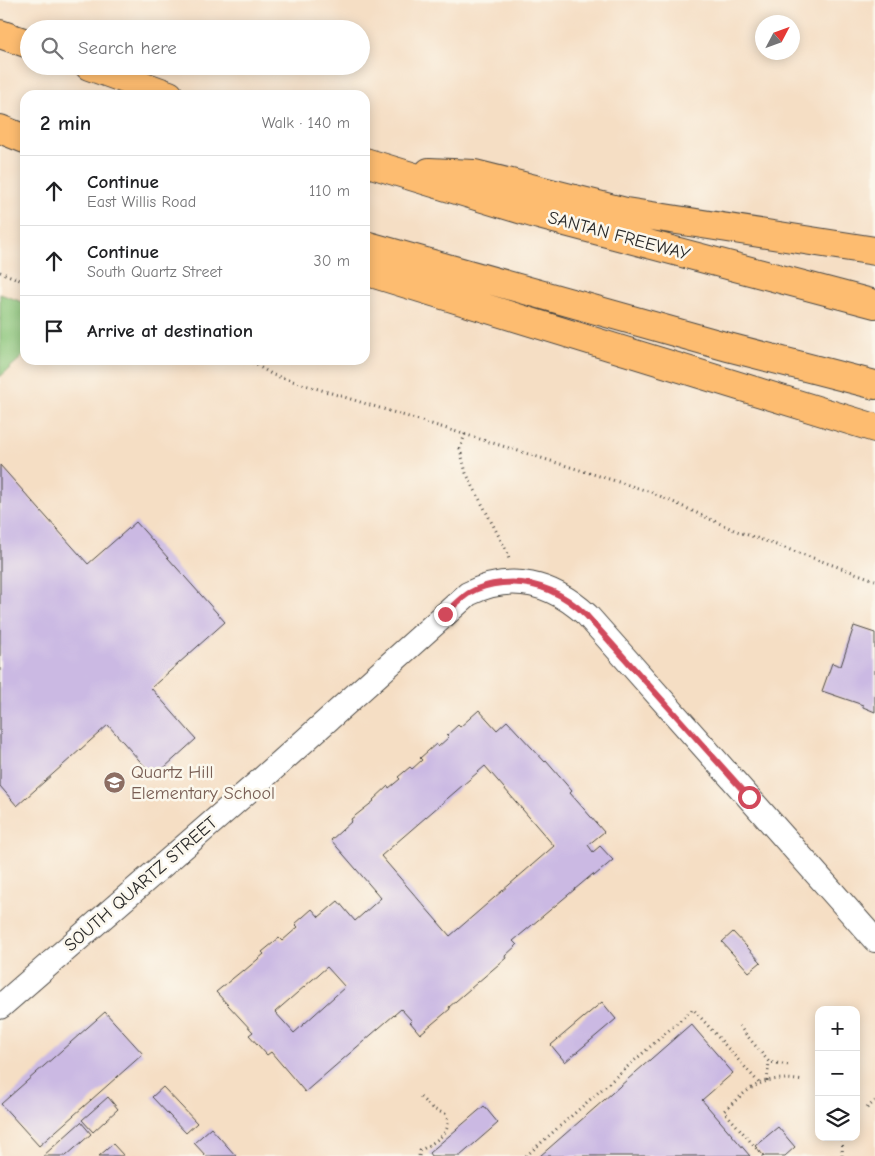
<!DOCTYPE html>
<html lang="en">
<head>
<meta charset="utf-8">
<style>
	body { margin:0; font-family:"Comic Neue",sans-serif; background:#f2f2f2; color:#202124 }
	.controls { position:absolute; right:15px; bottom:15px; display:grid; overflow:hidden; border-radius:10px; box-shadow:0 2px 12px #0003 }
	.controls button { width:45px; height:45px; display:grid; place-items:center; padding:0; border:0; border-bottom:1px solid #e0e0e0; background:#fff; color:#202124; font:25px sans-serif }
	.compass { position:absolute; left:755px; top:15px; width:45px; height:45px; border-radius:50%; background:#fff; box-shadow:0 2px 12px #0003; rotate:49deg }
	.stop { position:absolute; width:15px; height:15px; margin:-11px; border:4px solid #d1495b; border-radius:50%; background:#fff }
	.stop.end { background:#d1495b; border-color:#fff; box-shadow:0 1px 5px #0008 }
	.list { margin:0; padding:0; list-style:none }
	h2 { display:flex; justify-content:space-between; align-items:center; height:65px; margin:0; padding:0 20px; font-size:21px }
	h2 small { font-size:16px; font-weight:400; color:#757577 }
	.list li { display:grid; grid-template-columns:32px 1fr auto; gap:15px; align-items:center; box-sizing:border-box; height:70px; padding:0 20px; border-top:1px solid #e0e0e0 }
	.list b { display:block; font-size:19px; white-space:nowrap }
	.list p { margin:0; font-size:16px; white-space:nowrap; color:#757577 }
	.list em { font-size:16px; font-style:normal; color:#757577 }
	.icon { flex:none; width:28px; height:28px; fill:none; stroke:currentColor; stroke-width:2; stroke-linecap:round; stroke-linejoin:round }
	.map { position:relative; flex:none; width:875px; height:1156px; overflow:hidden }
	.search { position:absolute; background:#fff; box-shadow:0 2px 12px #0003; left:20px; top:20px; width:350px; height:55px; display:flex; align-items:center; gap:12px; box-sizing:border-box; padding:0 18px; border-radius:28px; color:#757577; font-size:19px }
	.panel { position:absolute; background:#fff; box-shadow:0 2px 12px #0003; left:20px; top:90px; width:350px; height:275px; border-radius:15px }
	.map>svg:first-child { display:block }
	.green { fill:#8cc67b; stroke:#5c7853 }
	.building { fill:#cbb9e3; fill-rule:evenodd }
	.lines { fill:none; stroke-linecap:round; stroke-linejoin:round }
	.tertiary-casing { stroke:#494642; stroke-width:26 }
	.motorway-casing { stroke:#494642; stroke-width:30 }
	.path { stroke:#494642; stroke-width:3; stroke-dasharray:1 4; stroke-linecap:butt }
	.tertiary { stroke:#fff; stroke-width:24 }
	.motorway { stroke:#fdbc70; stroke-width:28 }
	.route { stroke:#d1495b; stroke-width:6 }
	.labels { text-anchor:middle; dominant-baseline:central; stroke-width:5; stroke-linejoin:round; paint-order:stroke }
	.street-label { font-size:18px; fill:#2b2b2b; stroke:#fbf7ec }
	.education-label { font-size:18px; fill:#785e54; stroke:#fbf7ec; text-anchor:start }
</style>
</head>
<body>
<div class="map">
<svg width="875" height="1156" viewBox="0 0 875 1156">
	<rect width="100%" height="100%" fill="#fbf7ec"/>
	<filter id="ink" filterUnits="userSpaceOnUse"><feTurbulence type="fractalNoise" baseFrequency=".02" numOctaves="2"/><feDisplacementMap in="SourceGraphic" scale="10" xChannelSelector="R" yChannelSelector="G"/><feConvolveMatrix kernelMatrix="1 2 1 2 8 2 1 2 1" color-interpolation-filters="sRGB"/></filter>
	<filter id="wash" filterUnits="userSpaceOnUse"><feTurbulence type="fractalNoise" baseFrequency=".0096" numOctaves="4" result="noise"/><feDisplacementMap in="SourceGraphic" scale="20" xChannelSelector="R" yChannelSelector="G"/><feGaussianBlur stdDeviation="1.12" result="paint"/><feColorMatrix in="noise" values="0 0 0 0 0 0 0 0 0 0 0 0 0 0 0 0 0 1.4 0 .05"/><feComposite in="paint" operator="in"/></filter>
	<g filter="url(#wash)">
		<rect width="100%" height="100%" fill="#f5dec4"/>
		<path class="green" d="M0 294 25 303V354L0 377Z"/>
		<g id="blocks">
			<path class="building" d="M0 465 88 564 136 522 225 622 151 688 196 739 154 777 108 725 17 806 0 786Z
				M854 626 875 633V712L863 707V705L822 691 832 663 841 666Z
				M479 710 497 730 507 721 545 762 546 761 572 791 570 793 604 832 588 845 593 852 600 846 613 860 594 876 593 874 513 941 517 945 505 956 506 958 449 1007 450 1009 420 1034 410 1022 412 1021 401 1009 305 1092 271 1052 267 1055 249 1035 253 1032 216 992 243 970 244 971 264 954 262 952 279 938 282 941 298 927 295 924 312 909 319 917 338 901 355 921 381 898 331 840 352 821 351 819 374 801 373 800 388 786 389 788 400 779 398 777 410 767 412 769 422 760 420 758 436 744 438 747 449 737 447 735 458 725 460 727ZM485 766 554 846 450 936 381 856ZM327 967 345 987 294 1033 275 1012Z
				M733 932 761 962 749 972 722 942Z
				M602 1002 616 1019 565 1062 551 1045Z
				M105 1012 143 1054 39 1146 1 1104Z
				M691 1024 733 1073 702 1100 750 1156H540Z
				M163 1087 197 1123 186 1133 152 1097Z
				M108 1097 118 1109 93 1132 82 1120Z
				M484 1106 498 1123 460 1156H431L429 1153Z
				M81 1122 91 1134 66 1156H43Z
				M778 1127 795 1147 785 1156H764L755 1146Z
				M211 1128 236 1156H206L194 1143Z
				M113 1144 124 1156H99Z"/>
		</g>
	</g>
	<g filter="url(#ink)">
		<use href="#blocks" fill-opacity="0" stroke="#494642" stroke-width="1"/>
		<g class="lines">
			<defs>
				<path id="tertiary" d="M0 1007 262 779 468 594C511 572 552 583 587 615L875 940"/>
				<path id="motorway" d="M0 34 29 44
					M89 66 169 95
					M0 129 25 139
					M365 162 539 215 875 304
					M429 172 475 174 626 212 875 251
					M365 245 728 347 875 385
					M365 271 875 428"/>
			</defs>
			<use href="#tertiary" class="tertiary-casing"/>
			<use href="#motorway" class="motorway-casing"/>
			<path class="path" d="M0 272 25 282
				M248 360 273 375 651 492 734 530 875 580
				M465 434 460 449 466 473 506 550 510 562
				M739 1026 769 1062 789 1065
				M767 1081 769 1062
				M867 1108 875 1101
				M419 1156 420 1151C433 1142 456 1132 445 1114L433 1109 420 1097
				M526 1156 693 1009 759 1083
				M763 1156 724 1111C751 1086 764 1074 803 1081
				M842 1156 843 1137"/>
			<use href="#tertiary" class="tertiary"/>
			<use href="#motorway" class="motorway"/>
		</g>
	</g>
	<g class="lines" filter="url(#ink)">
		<path class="route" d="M445 614C453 607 460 599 469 593 479 587 490 584 502 583 535 580 562 592 586 615L749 797"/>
	</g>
	<defs>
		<symbol id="school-disc" viewBox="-11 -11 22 22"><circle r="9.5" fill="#8d6e63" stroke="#fbf7ec"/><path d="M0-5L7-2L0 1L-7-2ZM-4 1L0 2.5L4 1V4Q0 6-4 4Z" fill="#fff"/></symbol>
	</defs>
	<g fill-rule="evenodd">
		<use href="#school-disc" x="102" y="770" width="25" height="25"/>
	</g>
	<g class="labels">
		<g class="street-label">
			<text transform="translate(619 236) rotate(15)">SANTAN FREEWAY</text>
			<text transform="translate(141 884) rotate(-41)">SOUTH QUARTZ STREET</text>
		</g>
		<g class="education-label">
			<text x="131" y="772">Quartz Hill<tspan x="131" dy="21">Elementary School</tspan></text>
		</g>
	</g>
</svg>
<div class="controls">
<button>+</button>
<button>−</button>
<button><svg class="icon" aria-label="layers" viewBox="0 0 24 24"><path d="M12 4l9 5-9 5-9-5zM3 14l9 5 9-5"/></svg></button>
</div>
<svg class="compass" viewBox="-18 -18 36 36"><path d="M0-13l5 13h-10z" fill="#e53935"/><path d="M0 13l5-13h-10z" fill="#757577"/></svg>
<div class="stop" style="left:749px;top:797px"></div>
<div class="stop end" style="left:445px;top:614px"></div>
<div class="search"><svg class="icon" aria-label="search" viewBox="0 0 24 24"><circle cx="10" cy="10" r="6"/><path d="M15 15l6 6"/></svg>Search here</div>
<section class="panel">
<h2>2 min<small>Walk · 140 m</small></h2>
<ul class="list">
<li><svg class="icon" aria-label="ahead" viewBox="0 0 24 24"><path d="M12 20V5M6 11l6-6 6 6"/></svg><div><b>Continue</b><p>East Willis Road</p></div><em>110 m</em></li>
<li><svg class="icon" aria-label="ahead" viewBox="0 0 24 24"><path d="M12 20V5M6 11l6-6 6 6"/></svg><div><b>Continue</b><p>South Quartz Street</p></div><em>30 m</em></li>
<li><svg class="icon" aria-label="arrive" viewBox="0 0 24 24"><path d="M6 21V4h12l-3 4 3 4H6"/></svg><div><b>Arrive at destination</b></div></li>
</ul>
</section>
</div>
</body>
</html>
